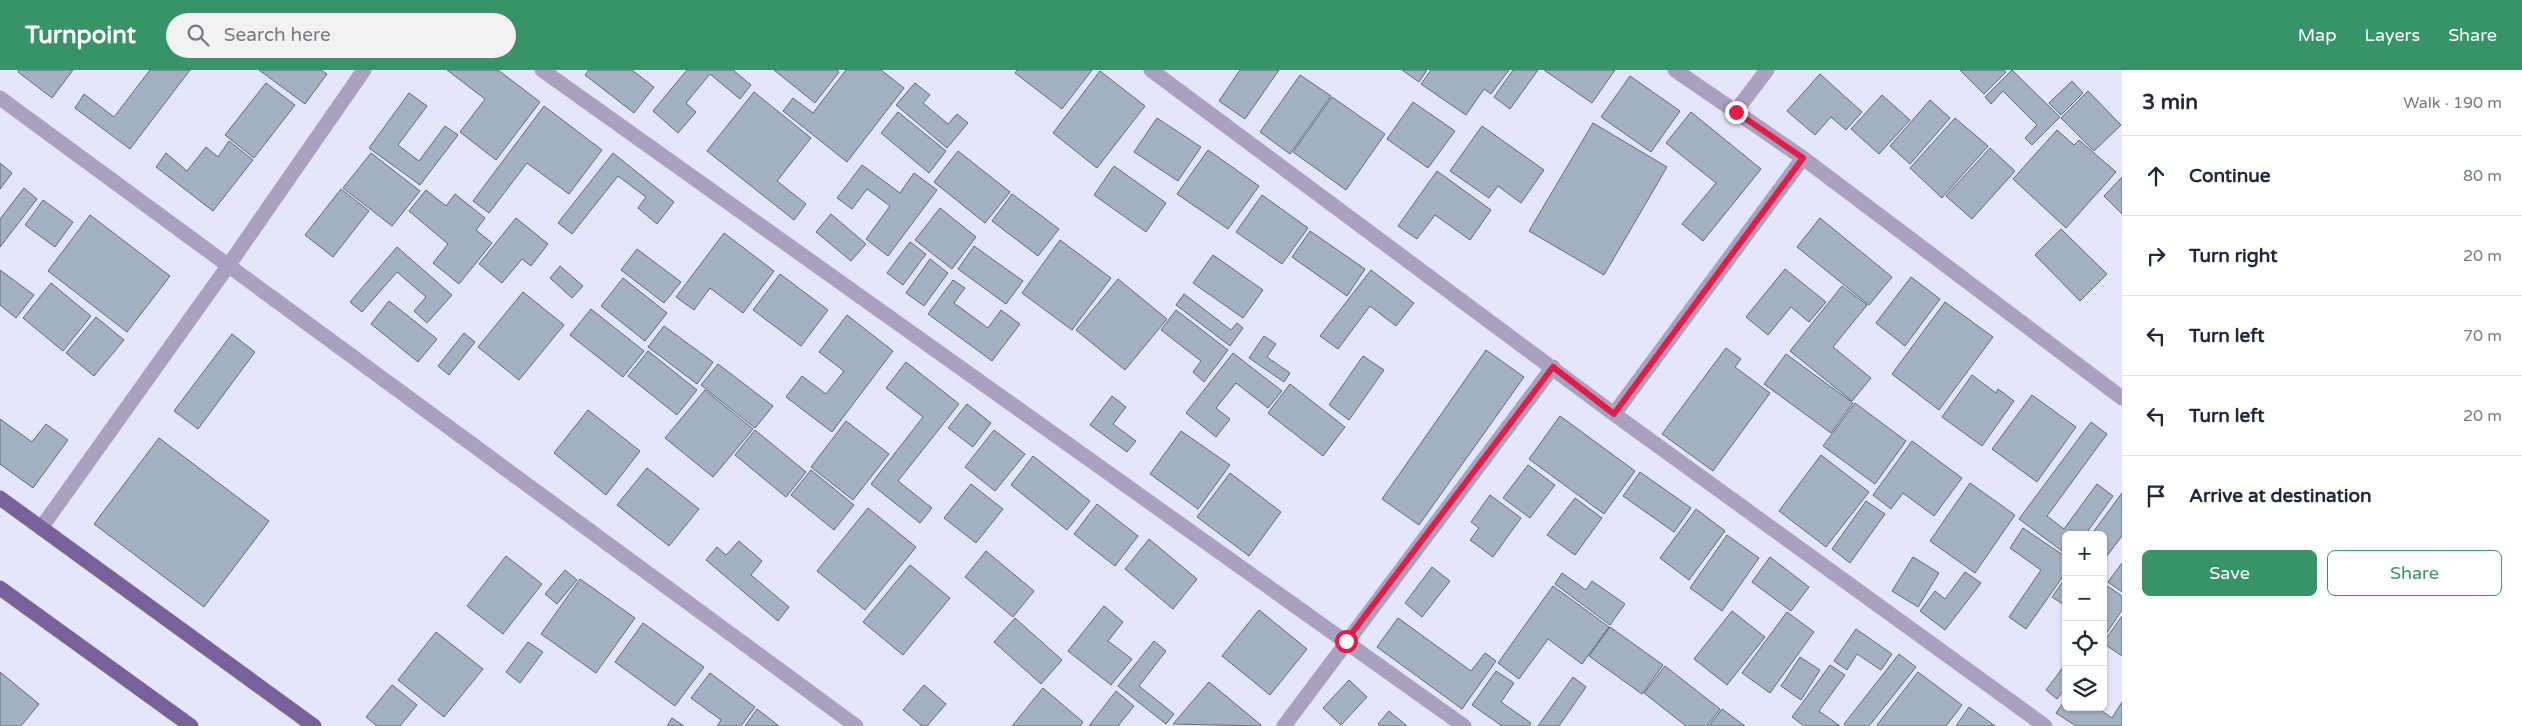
<!DOCTYPE html>
<html lang="en">
<head>
<meta charset="utf-8">
<style>
	body { margin:0; font-family:"Varela Round",sans-serif; background:#f2f2f3; color:#1f2937 }
	.controls { position:absolute; right:15px; bottom:15px; display:grid; overflow:hidden; border-radius:8px; box-shadow:0 1px 4px #0004 }
	.controls button { width:45px; height:45px; display:grid; place-items:center; padding:0; border:0; border-bottom:1px solid #e0e1e3; background:#fff; color:#1f2937; font:25px sans-serif }
	.stop { position:absolute; width:15px; height:15px; margin:-11px; border:4px solid #e11d48; border-radius:50%; background:#fff }
	.stop.end { background:#e11d48; border-color:#fff; box-shadow:0 1px 5px #0008 }
	.list { margin:0; padding:0; list-style:none }
	h2 { display:flex; justify-content:space-between; align-items:center; height:65px; margin:0; padding:0 20px; font-size:21px }
	h2 small { font-size:16px; font-weight:400; color:#747a83 }
	.list li { display:grid; grid-template-columns:32px 1fr auto; gap:15px; align-items:center; box-sizing:border-box; height:80px; padding:0 20px; border-top:1px solid #e0e1e3 }
	.list b { display:block; font-size:19px; white-space:nowrap }
	.list em { font-size:16px; font-style:normal; color:#747a83 }
	.actions { display:flex; gap:10px; padding:15px 20px }
	.actions a { flex:1; padding:11px 0; border:1px solid #389369; border-radius:8px; text-align:center; font-size:18px; color:#389369 }
	.actions .main { background:#389369; color:#fff }
	.icon { flex:none; width:28px; height:28px; fill:none; stroke:currentColor; stroke-width:2; stroke-linecap:round; stroke-linejoin:round }
	.map { position:relative; flex:none; width:2122px; height:656px; overflow:hidden }
	header { display:flex; align-items:center; gap:30px; box-sizing:border-box; height:70px; padding:0 25px; background:#389369; color:#fff }
	header strong { font-size:24px }
	nav { display:flex; gap:28px; margin-inline-start:auto; font-size:18px }
	.search { width:350px; height:45px; background:#f2f2f3; display:flex; align-items:center; gap:12px; box-sizing:border-box; padding:0 18px; border-radius:28px; color:#747a83; font-size:19px }
	main { display:flex }
	aside { flex:1; background:#fff }
	.map>svg:first-child { display:block }
	.building { fill:#a4b1c2; stroke:#5e6a7a }
	.lines { fill:none; stroke-linecap:round; stroke-linejoin:round }
	.minor { stroke:#aba0bf; stroke-width:15 }
	.major { stroke:#79629a; stroke-width:15 }
	.route { stroke:#e11d48; stroke-width:6 }
</style>
</head>
<body>
<header>
<strong>Turnpoint</strong>
<div class="search"><svg class="icon" aria-label="search" viewBox="0 0 24 24"><circle cx="10" cy="10" r="6"/><path d="M15 15l6 6"/></svg>Search here</div>
<nav><a>Map</a><a>Layers</a><a>Share</a></nav>
</header>
<main>
<div class="map">
<svg width="2122" height="656" viewBox="0 0 2122 656">
	<rect width="100%" height="100%" fill="#e4e7fc"/>
	<path class="building" d="M19 0H73L52 28 18 2Z
		M150 0H190L130 79 75 38 84 24 114 47Z
		M259 0H321L327 4 305 34Z
		M447 0H498L540 32 496 90 460 62 485 29Z
		M589 0H632L654 17 634 43 585 5Z
		M687 0H733L751 15 740 29 710 4 686 33 696 42 678 63 653 41Z
		M774 0H837L839 2 815 33Z
		M846 0H881L904 18 847 92 783 41 793 28 813 43Z
		M1017 0H1092L1062 39 1015 3Z
		M1240 0H1279L1245 49 1219 31Z
		M1402 0H1427L1419 12Z
		M1431 0H1509L1491 24 1484 19 1466 45 1421 14Z
		M1513 0H1538L1510 39 1494 27Z
		M1544 0H1615L1592 33Z
		M1960 0H2003L2006 2 1984 24Z
		M2012 0 2060 47 2032 75 2025 68 2037 55 2003 21 1991 34 1985 27Z
		M1100 1 1145 36 1097 98 1053 63Z
		M1820 4 1862 42 1846 60 1831 47 1815 65 1787 41Z
		M1300 5 1331 26 1290 84 1260 62Z
		M1630 6 1680 41 1651 82 1601 47Z
		M2072 11 2083 23 2061 45 2049 33Z
		M266 13 295 35 254 88 225 65Z
		M915 13 930 25 923 33 948 54 957 44 968 53 947 78 896 35Z
		M2088 21 2121 55 2094 81 2061 48Z
		M754 22 811 68 777 111 806 134 794 150 707 81Z
		M409 23 427 36 398 75 419 91 445 56 458 65 420 115 369 78Z
		M1882 25 1910 50 1879 84 1851 59Z
		M1332 27 1385 64 1346 120 1293 82Z
		M1930 30 1950 48 1910 94 1890 76Z
		M1413 32 1455 61 1428 98 1387 69Z
		M544 36 602 80 569 124 527 93 489 143 473 131Z
		M898 42 946 81 929 103 881 63Z
		M1691 42 1761 99 1703 171 1682 154 1716 113 1666 73Z
		M1157 48 1201 77 1178 111 1134 82Z
		M1955 48 1988 76 1942 128 1910 98Z
		M1593 53 1667 97 1604 205 1529 161Z
		M1482 56 1544 100 1521 133 1498 116 1489 128 1450 101Z
		M2057 60 2074 75 2079 70 2116 102 2066 158 2013 109Z
		M229 71 253 90 213 141 156 97 166 83 187 101 206 77 218 87Z
		M1990 78 2015 101 1972 149 1946 126Z
		M1208 80 1259 116 1228 159 1177 124Z
		M958 81 1010 122 985 153 934 112Z
		M371 83 420 121 392 156 343 118Z
		M613 83 674 132 657 154 638 138 646 127 618 106 572 164 558 153Z
		M0 93 12 103 0 119Z
		M862 95 900 123 914 103 937 120 888 186 866 169 890 136 867 119 852 139 837 128Z
		M1114 96 1166 133 1146 162 1094 125Z
		M1437 101 1491 140 1470 170 1435 145 1417 169 1398 156Z
		M2122 107V144L2104 126Z
		M24 118 37 129 0 177V149Z
		M341 119 369 141 333 187 305 165Z
		M426 120 446 136 455 124 485 148 476 160 492 173 459 214 433 193 448 174 409 141Z
		M1012 124 1059 159 1038 186 992 151Z
		M1262 125 1308 158 1282 194 1236 162Z
		M43 130 73 152 55 177 25 155Z
		M940 138 976 167 952 199 915 170Z
		M831 144 866 174 851 191 816 162Z
		M90 145 170 206 127 262 48 201Z
		M516 148 548 174 531 196 522 189 502 213 479 194Z
		M1820 148 1892 207 1869 235 1797 177Z
		M2061 159 2107 204 2080 231 2035 185Z
		M1310 161 1365 199 1347 226 1292 187Z
		M724 163 774 201 743 243 710 218 694 240 676 227Z
		M1060 170 1111 208 1072 260 1022 223Z
		M910 172 926 184 903 215 887 203Z
		M974 176 1023 211 1006 234 958 199Z
		M397 177 452 225 427 253 414 241 426 227 397 202 362 242 350 232Z
		M637 179 681 212 664 233 621 200Z
		M1213 185 1263 220 1243 248 1193 213Z
		M930 189 948 203 924 236 906 223Z
		M560 196 583 216 572 228 550 208Z
		M1785 199 1826 232 1809 252 1791 237 1768 265 1746 247Z
		M0 200 34 225 16 248 0 235Z
		M1371 200 1414 233 1396 256 1370 236 1338 279 1320 266Z
		M780 204 828 240 801 276 753 240Z
		M1911 207 1940 229 1905 276 1876 253Z
		M623 208 667 243 645 271 601 236Z
		M1118 209 1167 249 1125 300 1076 260Z
		M953 210 965 218 954 233 988 258 1001 240 1020 254 992 291 928 244Z
		M51 213 91 246 63 281 23 248Z
		M1842 216 1867 235 1833 277 1871 308 1852 331 1790 281Z
		M523 222 564 255 519 310 478 277Z
		M1184 224 1231 260 1237 253 1243 258 1230 276 1176 235Z
		M389 231 437 269 418 292 371 254Z
		M1945 232 1993 267 1939 340 1892 304Z
		M591 239 644 281 623 307 570 265Z
		M1176 240 1228 280 1204 312 1193 302 1201 291 1161 260Z
		M847 245 893 281 832 362 786 327 802 306 826 324 844 301 819 282Z
		M96 247 124 270 94 306 66 283Z
		M664 256 713 292 697 314 648 277Z
		M464 263 475 272 449 305 438 296Z
		M232 264 255 282 198 359 174 341Z
		M1264 266 1276 274 1267 287 1290 303 1284 312 1249 288Z
		M1726 278 1741 289 1735 297 1770 323 1713 401 1662 364Z
		M1486 280 1524 307 1419 455 1382 429Z
		M648 281 697 320 677 345 628 306Z
		M1233 283 1282 321 1268 338 1236 313 1216 338 1230 349 1216 367 1186 343Z
		M1786 284 1853 333 1831 363 1764 314Z
		M1363 286 1384 300 1349 350 1329 335Z
		M906 292 959 334 898 411 932 438 920 453 871 414 923 347 886 318Z
		M718 294 773 336 755 358 701 315Z
		M1972 305 1996 323 1998 319 2014 331 1982 376 1942 347Z
		M1290 314 1345 357 1323 386 1268 343Z
		M705 320 753 359 713 407 665 368Z
		M2032 325 2076 357 2037 412 1992 379Z
		M1112 326 1126 337 1113 354 1136 371 1127 382 1090 355Z
		M1855 333 1906 371 1875 414 1823 376Z
		M967 334 991 353 973 377 948 358Z
		M588 340 640 381 606 425 554 383Z
		M1560 346 1635 401 1604 444 1529 389Z
		M0 349 32 372 46 354 68 370 33 418 0 394Z
		M846 351 889 384 853 430 811 397Z
		M2091 352 2107 364 2047 446 2064 459 2097 414 2113 426 2085 465H2066V484L2019 449Z
		M755 360 806 402 786 427 735 385Z
		M994 360 1025 384 995 421 965 397Z
		M1181 361 1230 395 1198 439 1150 404Z
		M159 368 269 451 204 537 94 454Z
		M1912 371 1962 408 1934 446 1903 423 1891 439 1873 425Z
		M1821 385 1869 422 1826 477 1779 441Z
		M1033 386 1090 431 1067 460 1011 415Z
		M1528 395 1555 415 1530 448 1503 428Z
		M647 398 699 439 669 476 617 435Z
		M811 400 854 435 834 460 791 425Z
		M1640 402 1691 438 1674 462 1623 426Z
		M1230 403 1281 442 1249 486 1197 447Z
		M1970 413 2015 445 1975 503 1930 471Z
		M971 414 1003 439 976 473 944 448Z
		M2122 423V466L2103 491V465H2091Z
		M1490 425 1521 448 1493 487 1470 470 1479 458 1471 452Z
		M1575 428 1602 448 1575 485 1547 465Z
		M1866 431 1885 444 1850 493 1832 479Z
		M1097 434 1138 466 1115 496 1074 464Z
		M868 438 916 477 865 540 817 501Z
		M1696 439 1725 461 1689 510 1660 488Z
		M2023 458 2066 487V502L2026 559 2009 547 2041 500 2010 478Z
		M1727 465 1759 488 1722 541 1690 518Z
		M1149 469 1197 509 1173 539 1125 499Z
		M739 471 762 491 751 505 789 537 778 551 706 490 717 477 726 485Z
		M986 481 1034 521 1013 547 965 507Z
		M506 486 542 514 503 564 467 536Z
		M1770 487 1809 517 1791 541 1752 512Z
		M1913 487 1939 503 1918 537 1892 521Z
		M2122 493V522L2108 512Z
		M910 495 950 528 903 585 863 552Z
		M1432 497 1450 511 1422 547 1405 533Z
		M565 500 577 510 557 534 545 524Z
		M1965 502 1981 513 1945 560 1920 541 1935 521 1945 529Z
		M1562 503 1586 520 1592 511 1625 534 1610 555 1555 514Z
		M2066 507V536L2052 527Z
		M580 509 635 548 596 603 541 564Z
		M2103 513 2122 526V540L2106 564 2103 562Z
		M1553 516 1609 557 1582 594 1548 569 1519 609 1498 593Z
		M1104 536 1123 552 1108 571 1132 589 1111 615 1068 581Z
		M1259 540 1307 579 1270 625 1222 586Z
		M1732 541 1765 567 1727 615 1694 589Z
		M1787 542 1814 562 1770 623 1742 603Z
		M2122 546V586L2103 573Z
		M1015 548 1062 590 1041 614 994 572Z
		M1398 548 1471 601 1485 583 1496 591 1462 639 1377 577Z
		M643 553 704 597 675 636 615 592Z
		M1610 557 1663 595 1642 624 1589 586Z
		M1856 559 1892 584 1881 600 1857 584 1847 600 1834 591Z
		M436 562 483 599 444 647 398 610Z
		M1154 571 1166 581 1139 616 1174 644 1166 654 1118 616Z
		M528 572 543 582 520 613 506 602Z
		M1899 584 1916 597 1869 656H1847L1844 654Z
		M1800 587 1820 600 1801 630 1781 616Z
		M1830 595 1845 605 1819 641 1840 656H1804L1792 647Z
		M1665 596 1720 639 1707 656H1686L1644 623Z
		M2064 596 2066 617 2057 629 2046 620Z
		M1496 601 1514 613 1501 632 1531 653 1529 656H1502L1472 635Z
		M0 602 39 634 21 656H0Z
		M1918 602 1962 635 1946 656H1879L1877 655Z
		M710 603 755 637 741 656H717L721 650 691 628Z
		M1573 607 1586 617 1559 656H1538Z
		M1349 610 1367 627 1341 655 1323 638Z
		M1209 612 1261 655 1260 656 1173 654Z
		M392 615 417 635 400 656H377L366 647Z
		M924 615 946 634 927 656H922L903 640Z
		M1043 618 1083 652 1080 656H1012Z
		M1116 621 1134 636 1118 656H1089Z
		M2066 629V637H2096L2112 648 2122 632V654L2121 656H2076L2056 643Z
		M1969 637 1995 656H1956Z
		M757 639 779 656H745Z
		M1722 639 1745 656H1709Z
		M1389 641 1407 656H1380L1378 654Z
		M672 648 684 656H667Z"/>
	<g class="lines">
		<path class="minor" d="M542 0 1464 656
			M1151 0 1614 344 2045 656
			M1675 0 1803 88 2122 328
			M0 28 856 656
			M1736 41 1767 0
			M1614 344 1803 88
			M41 458 228 196 364 0
			M1284 656 1553 297"/>
		<path class="major" d="M0 428 314 656
			M0 518 191 656"/>
	</g>
	<g class="lines">
		<path class="route" d="M1346 571 1553 297 1614 344 1803 88 1736 42"/>
	</g>
</svg>
<div class="controls">
<button>+</button>
<button>−</button>
<button><svg class="icon" aria-label="locate" viewBox="0 0 24 24"><circle cx="12" cy="12" r="6"/><path d="M12 2v4M12 18v4M2 12h4M18 12h4"/></svg></button>
<button><svg class="icon" aria-label="layers" viewBox="0 0 24 24"><path d="M12 4l9 5-9 5-9-5zM3 14l9 5 9-5"/></svg></button>
</div>
<div class="stop" style="left:1346px;top:571px"></div>
<div class="stop end" style="left:1736px;top:42px"></div>
</div>
<aside>
<h2>3 min<small>Walk · 190 m</small></h2>
<ul class="list">
<li><svg class="icon" aria-label="ahead" viewBox="0 0 24 24"><path d="M12 20V5M6 11l6-6 6 6"/></svg><div><b>Continue</b></div><em>80 m</em></li>
<li><svg class="icon" aria-label="right" viewBox="0 0 24 24"><path d="M7 20v-9h11M14 6l5 5-5 5"/></svg><div><b>Turn right</b></div><em>20 m</em></li>
<li><svg class="icon" aria-label="left" viewBox="0 0 24 24"><path d="M17 20v-9H6M10 6l-5 5 5 5"/></svg><div><b>Turn left</b></div><em>70 m</em></li>
<li><svg class="icon" aria-label="left" viewBox="0 0 24 24"><path d="M17 20v-9H6M10 6l-5 5 5 5"/></svg><div><b>Turn left</b></div><em>20 m</em></li>
<li><svg class="icon" aria-label="arrive" viewBox="0 0 24 24"><path d="M6 21V4h12l-3 4 3 4H6"/></svg><div><b>Arrive at destination</b></div></li>
</ul>
<div class="actions"><a class="main">Save</a><a>Share</a></div>
</aside>
</main>
</body>
</html>
